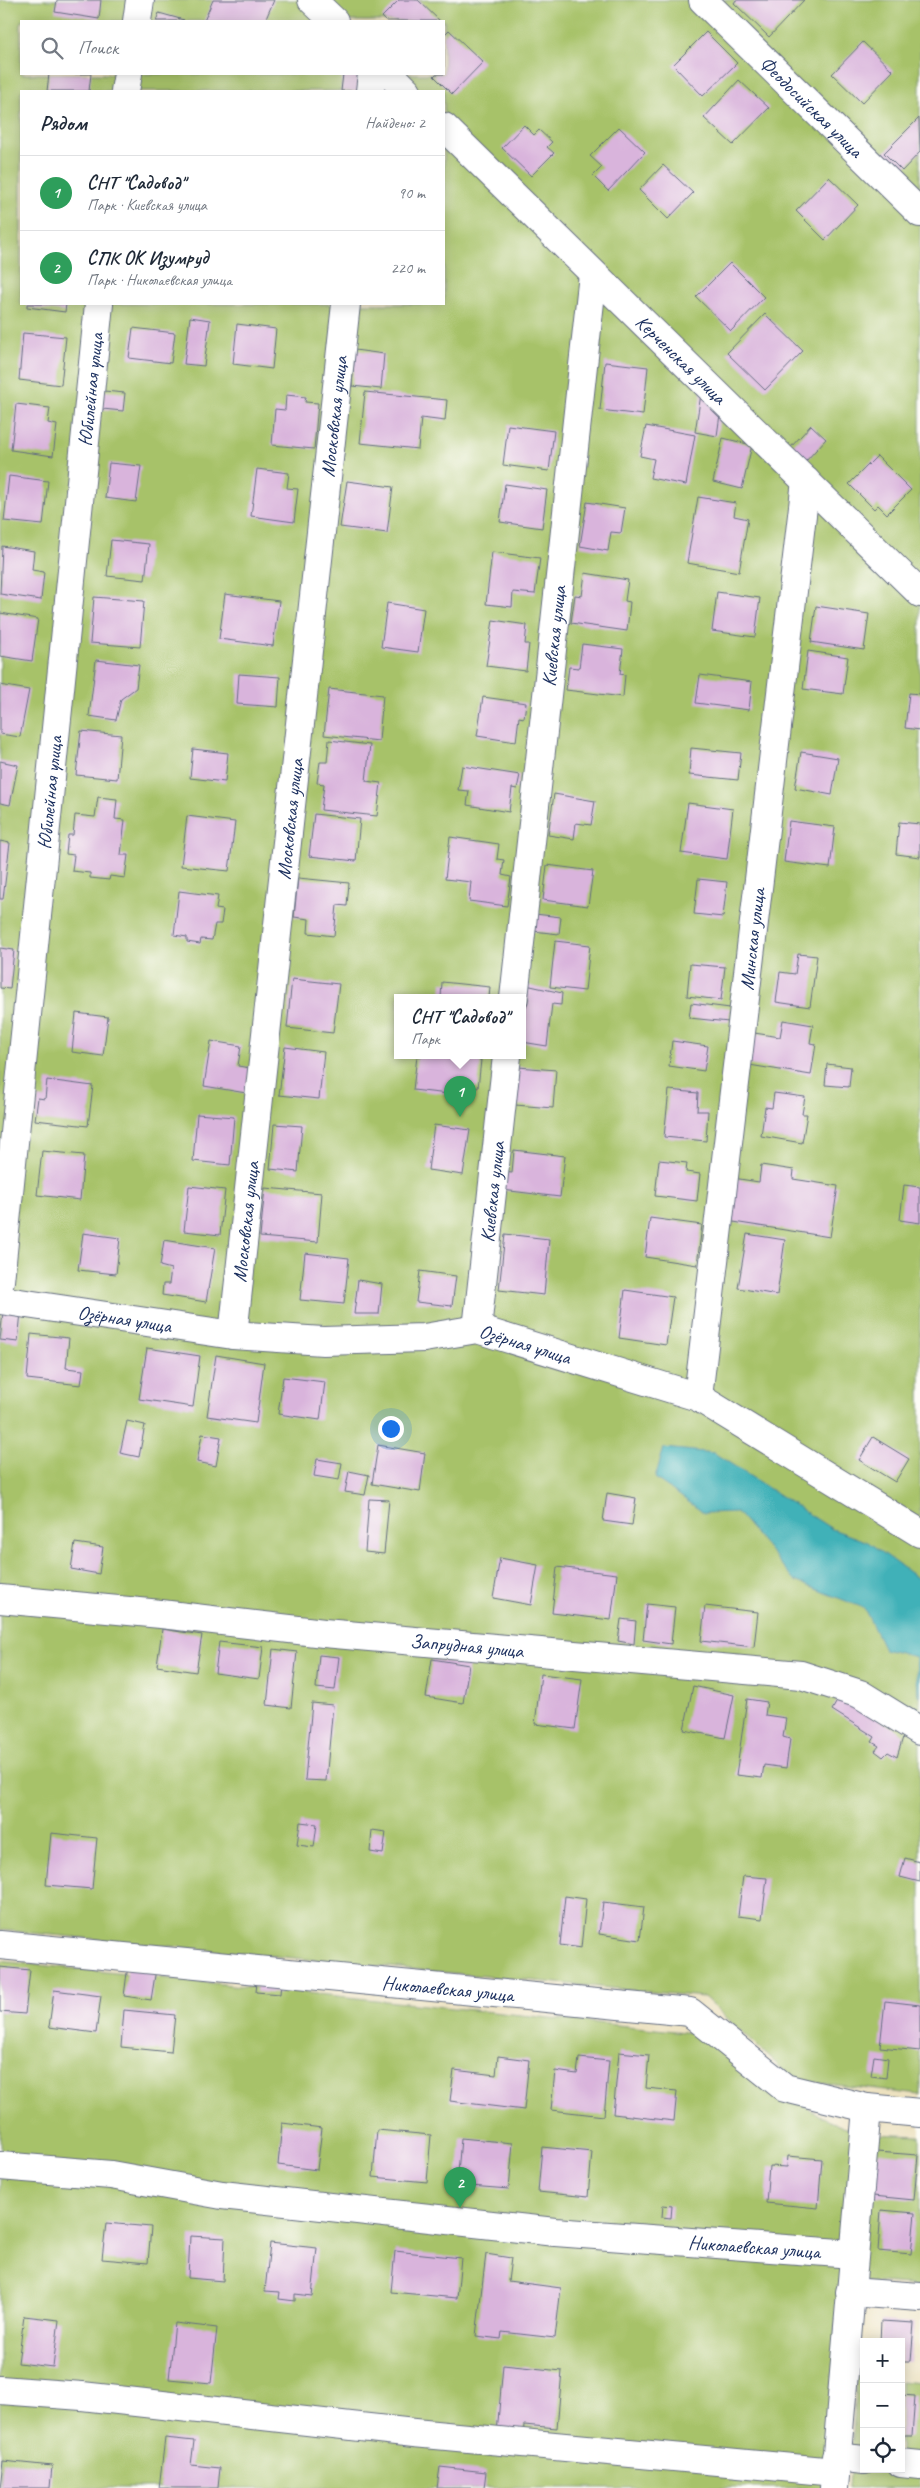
<!DOCTYPE html>
<html lang="ru">
<head>
<meta charset="utf-8">
<style>
	body { margin:0; font-family:Caveat,sans-serif; background:#f6f6f7; color:#1f2937 }
	.controls { position:absolute; right:15px; bottom:15px; display:grid; overflow:hidden; border-radius:0px; box-shadow:0 2px 12px #0003 }
	.controls button { width:45px; height:45px; display:grid; place-items:center; padding:0; border:0; border-bottom:1px solid #e0e1e3; background:#fff; color:#1f2937; font:25px sans-serif }
	.you { position:absolute; left:390px; top:1428px; width:18px; height:18px; margin:-12px; border:4px solid #fff; border-radius:50%; background:#1a73e8; box-shadow:0 0 0 8px #1a73e833 }
	.badge { display:grid; place-items:center; width:32px; height:32px; border-radius:50%; background:#1f6fb2; color:#fff; font-size:16px; font-weight:700 }
	.pin { position:absolute; translate:-50% -41px; filter:drop-shadow(0 1px 2px #0008) }
	.pin::after { content:''; position:absolute; top:26px; width:18px; height:15px; background:inherit; clip-path:polygon(0 0,100% 0,50% 100%) }
	.popup { position:absolute; left:394px; top:994px; width:132px; height:65px; box-sizing:border-box; display:grid; place-content:center; border-radius:0px; background:#fff; filter:drop-shadow(0 1px 4px #0005); font-size:16px; white-space:nowrap; color:#747a83 }
	.popup b { font-size:19px; color:#1f2937 }
	.popup::after { content:''; position:absolute; left:50%; top:100%; margin-left:-10px; border:10px solid transparent; border-top-color:#fff }
	.list { margin:0; padding:0; list-style:none }
	h2 { display:flex; justify-content:space-between; align-items:center; height:65px; margin:0; padding:0 20px; font-size:21px }
	h2 small { font-size:16px; font-weight:400; color:#747a83 }
	.list li { display:grid; grid-template-columns:32px 1fr auto; gap:15px; align-items:center; box-sizing:border-box; height:75px; padding:0 20px; border-top:1px solid #e0e1e3 }
	.list b { display:block; font-size:19px; white-space:nowrap }
	.list p { margin:0; font-size:16px; white-space:nowrap; color:#747a83 }
	.list em { font-size:16px; font-style:normal; color:#747a83 }
	.icon { flex:none; width:28px; height:28px; fill:none; stroke:currentColor; stroke-width:2; stroke-linecap:round; stroke-linejoin:round }
	.map { position:relative; flex:none; width:920px; height:2488px; overflow:hidden }
	.search { position:absolute; background:#fff; box-shadow:0 2px 12px #0003; left:20px; top:20px; width:425px; height:55px; display:flex; align-items:center; gap:12px; box-sizing:border-box; padding:0 18px; border-radius:0px; color:#747a83; font-size:19px }
	.panel { position:absolute; background:#fff; box-shadow:0 2px 12px #0003; left:20px; top:90px; width:425px; height:215px; border-radius:0px }
	.map>svg:first-child { display:block }
	.green { fill:#a7c269; stroke:#617864; fill-rule:evenodd }
	.water { fill:#41b1b8; stroke:#2e708b }
	.building { fill:#d9b4dc }
	.lines { fill:none; stroke-linecap:round; stroke-linejoin:round }
	.minor-casing { stroke:#646d80; stroke-width:30 }
	.minor { stroke:#fff; stroke-width:28 }
	.labels { text-anchor:middle; dominant-baseline:central; stroke-width:5; stroke-linejoin:round; paint-order:stroke }
	.street-label { font-size:20px; fill:#1b2f5e; stroke:#fdfcf7 }
</style>
</head>
<body>
<div class="map">
<svg width="920" height="2488" viewBox="0 0 920 2488">
	<rect width="100%" height="100%" fill="#fdfcf7"/>
	<filter id="ink" filterUnits="userSpaceOnUse"><feTurbulence type="fractalNoise" baseFrequency=".02" numOctaves="2"/><feDisplacementMap in="SourceGraphic" scale="10" xChannelSelector="R" yChannelSelector="G"/><feConvolveMatrix kernelMatrix="1 2 1 2 8 2 1 2 1" color-interpolation-filters="sRGB"/></filter>
	<filter id="wash" filterUnits="userSpaceOnUse"><feTurbulence type="fractalNoise" baseFrequency=".0096" numOctaves="4" result="noise"/><feDisplacementMap in="SourceGraphic" scale="20" xChannelSelector="R" yChannelSelector="G"/><feGaussianBlur stdDeviation="1.12" result="paint"/><feColorMatrix in="noise" values="0 0 0 0 0 0 0 0 0 0 0 0 0 0 0 0 0 1.4 0 .05"/><feComposite in="paint" operator="in"/></filter>
	<g filter="url(#wash)">
		<rect width="100%" height="100%" fill="#ece1bf"/>
		<path class="green" d="M0 0H920V2095L794 2080 704 1997 0 1930ZM21 21H444V74H21ZM21 91H444V304H21ZM398 998H522V1056H398Z
			M0 1961 694 2033 831 2123 874 2134 920 2136V2286L840 2280 823 2488H0Z
			M857 2378H864V2469H901V2381L920 2383V2488H849Z"/>
		<path class="water" d="M664 1448 714 1453 832 1529 868 1542 920 1580V1696L918 1695 916 1657 884 1649 864 1608 795 1581 737 1512 704 1513 655 1478Z"/>
		<g id="blocks">
			<path class="building" d="M57 0H101L99 19 55 12Z
				M213 0H274L265 21H204Z
				M399 0H418L440 21H386L382 17Z
				M736 0H804L769 37 734 3Z
				M159 13 184 20 183 21H156Z
				M449 30 483 62 452 94 434 76 436 74H444V35Z
				M706 32 737 63 703 96 673 65Z
				M863 42 893 71 862 103 832 74Z
				M49 74H91L89 91H47Z
				M343 74H362L360 91H341Z
				M739 80 769 108 733 145 704 118Z
				M919 118 920 152 902 171 884 153Z
				M524 125 534 135 539 130 552 142 547 147 554 153 531 176 502 148Z
				M619 127 645 152 608 191 593 176 602 167 590 156Z
				M663 165 693 193 668 219 639 190Z
				M829 177 858 205 825 240 796 211Z
				M730 263 764 297 731 331 696 297Z
				M27 304H66L65 312 27 307Z
				M765 314 803 351 765 390 727 353Z
				M190 317 210 320 204 366 184 364Z
				M237 324 276 329 272 369 233 364Z
				M133 328 175 333 171 363 129 358Z
				M23 333 66 337 61 385 19 380Z
				M355 350 384 354 381 389 352 386Z
				M605 362 648 367 643 415 600 410Z
				M702 388 721 407 717 436 695 432Z
				M104 391 125 393 123 411 102 409Z
				M365 392 447 400 445 421 421 418 418 449 360 443Z
				M286 395 306 397 305 402 318 403 314 449 272 445 275 409 285 410Z
				M16 404 50 408 48 423 57 425 53 456 11 450Z
				M508 425 554 431 549 471 503 465Z
				M811 425 826 439 806 461 791 447Z
				M646 426 695 435 686 485 650 478 654 459 640 456Z
				M723 438 752 445 742 489 713 482Z
				M877 456 911 490 887 514 878 505 874 509 849 484Z
				M109 463 141 466 136 502 105 498Z
				M257 469 289 473 287 488 298 489 294 522 251 516Z
				M9 476 48 481 43 525 4 521Z
				M347 481 393 487 387 533 340 527Z
				M505 484 547 490 542 528 500 522Z
				M698 497 736 503 734 516 748 519 739 572 687 563Z
				M587 502 625 508 621 533 611 532 608 551 580 546Z
				M111 540 149 544 145 580 107 576Z
				M2 546 34 551 32 570 44 572 41 600 0 594Z
				M492 552 540 558 535 594 513 592 512 607 486 604Z
				M585 573 628 580 625 601 630 602 627 631 571 623 575 595 582 596Z
				M717 592 760 598 755 637 712 631Z
				M225 594 279 601 273 646 219 639Z
				M94 597 144 601 140 647 90 643Z
				M387 603 424 609 418 652 381 647Z
				M816 606 869 614 864 650 811 642Z
				M0 613 38 619 32 661 0 656Z
				M493 620 527 625 525 644H529L526 671 486 666Z
				M582 644 623 649 620 674 625 675 623 697 566 690 569 667 579 668Z
				M808 651 848 657 843 694 803 689Z
				M96 660 139 665 136 688 121 699 116 720 89 716Z
				M239 674 280 677 278 707 237 704Z
				M700 675 752 682 749 710 696 703Z
				M0 685 29 690 20 737 0 734Z
				M329 689 383 695 379 741 324 735Z
				M909 693 920 694V730L905 728Z
				M483 697 526 703 524 718 519 717 516 742 477 736Z
				M81 731 121 735 117 779 76 775Z
				M329 740 370 745 366 781 381 783 377 816 321 810 324 784 317 783 320 762H327Z
				M691 748 741 753 738 780 689 775Z
				M193 749 228 753 225 782 190 778Z
				M801 752 838 758 832 795 795 788Z
				M0 761 18 765 10 805 0 803Z
				M462 766 520 775 517 789 512 788 509 812 467 805 469 791 458 790Z
				M554 794 595 801 591 825 576 823 574 839 548 835Z
				M98 797 117 799 115 819 125 820 121 855H128L125 878 110 876 109 880 90 878V873L72 871 74 855 66 854 68 835H73L75 815 95 817Z
				M688 803 733 809 727 859 681 853Z
				M314 814 360 819 356 861 309 856Z
				M187 816 235 822 229 871 181 866Z
				M789 821 835 827 830 868 784 862Z
				M899 822 920 824V857L896 854Z
				M450 837 499 844 497 859 504 860 502 875 511 877 507 906 469 901 471 882 445 879Z
				M0 841 10 843 3 899H0Z
				M547 865 593 871 588 906 543 900Z
				M298 878 349 883 347 906 337 905 334 936 308 933 309 919 294 917Z
				M698 879 727 882 723 917 694 914Z
				M179 891 218 896 216 909 223 910 221 924H215L212 940 201 939 200 944 187 942V937L174 935Z
				M535 914 561 917 559 934 533 931Z
				M555 941 590 945 585 991 550 987Z
				M0 948 14 950 10 989 0 988Z
				M798 954 817 956 810 1007 776 1002 780 972 795 974Z
				M690 964 725 967 721 1000 687 996Z
				M292 979 339 984 333 1033 287 1028Z
				M442 982 490 987 489 998H441Z
				M526 985 562 993 561 1005 552 1004 547 1046 522 1042V1012Z
				M691 1003 730 1008 729 1022 689 1018Z
				M76 1013 108 1017 103 1056 72 1052Z
				M783 1020 813 1025 810 1043 816 1044 811 1075 743 1064 748 1032 780 1037Z
				M211 1041 241 1046 238 1066 250 1068 246 1093 204 1086Z
				M672 1041 708 1046 704 1071 669 1066Z
				M285 1047 324 1052 319 1099 279 1095Z
				M417 1056H447L481 1060 478 1088 467 1086 466 1096 413 1090Z
				M827 1064 851 1067 849 1087 825 1085Z
				M518 1067 556 1070 553 1108 515 1105Z
				M47 1080 93 1086 88 1126 35 1120 38 1098 45 1099Z
				M669 1090 698 1093 697 1111H708L706 1141 664 1137Z
				M774 1093 805 1097 802 1114H807L802 1143 761 1136 765 1107 772 1108Z
				M197 1114 234 1117 230 1165 193 1161Z
				M274 1124 302 1126 298 1172 270 1169Z
				M434 1125 470 1130 463 1175 428 1170Z
				M514 1150 565 1156 560 1197 502 1190 504 1172 512 1173Z
				M42 1151 84 1155 80 1200 37 1195Z
				M659 1160 687 1163 686 1172 700 1174 697 1201 655 1196Z
				M761 1165 794 1170 793 1179 838 1186 830 1237 727 1221 733 1178 759 1182Z
				M904 1185 920 1187V1223L900 1220Z
				M189 1186 225 1190 220 1235 184 1231Z
				M265 1188 322 1193 318 1242 260 1237Z
				M650 1218 702 1225 697 1265 645 1257Z
				M83 1233 120 1238 116 1274 78 1270Z
				M505 1234 549 1239 544 1295 499 1290Z
				M747 1234 785 1240 777 1295 738 1288Z
				M164 1240 215 1248 206 1302 162 1295 163 1284H169L171 1269 160 1266Z
				M305 1253 349 1258 344 1304 300 1300Z
				M420 1271 456 1276 452 1306 416 1302Z
				M358 1280 382 1284 379 1314H354Z
				M625 1290 673 1297 666 1345 619 1338Z
				M3 1311 21 1312 18 1342 0 1340Z
				M31 1334 69 1338 66 1368 83 1370 81 1385 27 1379Z
				M147 1348 200 1356 193 1407 139 1399Z
				M216 1355 264 1363 256 1423 207 1416Z
				M283 1377 325 1382 320 1420 278 1414Z
				M127 1421 145 1425 139 1457 120 1453Z
				M202 1434 221 1437 216 1466 197 1462Z
				M873 1437 909 1459 895 1482 859 1460Z
				M378 1445 425 1453 420 1492 372 1484Z
				M317 1459 342 1463 339 1480 314 1476Z
				M349 1471 369 1475 365 1495 345 1492Z
				M607 1493 636 1498 632 1525 603 1521Z
				M369 1499 389 1500 384 1554 365 1552Z
				M75 1543 103 1547 99 1574 71 1569Z
				M500 1558 538 1565 531 1605 493 1598Z
				M557 1567 617 1574 611 1620 552 1613Z
				M647 1604 675 1607 671 1644 643 1640Z
				M705 1606 758 1612 754 1647 701 1641Z
				M621 1619 636 1621 634 1644 618 1641Z
				M162 1629 202 1635 196 1672 157 1666Z
				M219 1642 263 1647 259 1679 215 1673Z
				M273 1649 297 1652 291 1708 267 1705Z
				M319 1655 339 1657 335 1690 316 1688Z
				M432 1659 469 1665 463 1703 426 1697Z
				M541 1674 582 1679 575 1729 535 1724Z
				M693 1686 734 1695 725 1738 684 1730Z
				M840 1696 904 1734 897 1757 888 1752 883 1757 875 1751 879 1746 872 1742 875 1737 832 1710Z
				M747 1699 767 1702 765 1715 786 1718 783 1737 790 1739 786 1768 764 1765 762 1778 736 1775Z
				M312 1703 333 1705 326 1781 305 1780Z
				M300 1822 317 1824 314 1847 297 1845Z
				M372 1830 386 1832 383 1854 370 1852Z
				M51 1833 97 1838 92 1889 46 1885Z
				M905 1858 920 1862V1882L900 1877Z
				M743 1876 767 1878 762 1919 738 1916Z
				M565 1896 586 1899 581 1948 560 1945Z
				M603 1902 644 1907 640 1940 599 1934Z
				M128 1965 156 1969 151 2000 124 1996Z
				M0 1967 30 1970 25 2014 0 2012Z
				M257 1981 281 1982 280 1994 256 1992Z
				M54 1990 101 1996 96 2033 49 2027Z
				M885 2001 920 2005V2051L880 2047Z
				M124 2010 175 2015 171 2052 121 2047Z
				M619 2052 649 2055 646 2088 677 2091 674 2121 613 2114Z
				M498 2056 529 2060 524 2110 450 2101 454 2070 496 2075Z
				M874 2056 888 2058 886 2078 871 2076Z
				M579 2058 609 2061 604 2116 551 2110 555 2071 577 2074Z
				M282 2123 322 2128 317 2170 278 2165Z
				M377 2130 431 2135 427 2182 373 2177Z
				M461 2138 513 2143 509 2189 457 2185Z
				M542 2147 592 2152 588 2197 538 2192Z
				M877 2152 918 2155 914 2200 873 2196Z
				M788 2156 822 2159 818 2208 766 2203 769 2166 787 2167Z
				M663 2205 672 2206 671 2218 662 2217Z
				M881 2210 915 2213 911 2254 878 2251Z
				M106 2223 151 2227 148 2263 102 2259Z
				M190 2236 225 2238 223 2281 188 2278Z
				M270 2243 317 2248 312 2296 295 2294V2301L279 2299 280 2292 265 2291Z
				M395 2251 461 2258 457 2298 391 2292Z
				M486 2254 511 2258 508 2281 561 2288 555 2338 502 2332 501 2339 476 2336Z
				M24 2316 59 2320 53 2367 18 2363Z
				M881 2321 914 2323 911 2361H901V2342H880Z
				M175 2323 217 2328 211 2383 169 2379Z
				M503 2365 562 2371 557 2428 524 2425 523 2436 497 2433Z
				M901 2395 915 2396 912 2436H901Z
				M165 2438 194 2441 191 2465 220 2468 218 2488H159Z
				M3 2461 52 2466 50 2488H0Z
				M440 2467 486 2472 484 2488H437Z"/>
		</g>
	</g>
	<g filter="url(#ink)">
		<use href="#blocks" fill-opacity="0" stroke="#646d80" stroke-width="1"/>
		<g class="lines">
			<defs>
				<g id="minor">
					<path d="M312 0 334 21"/>
					<path id="s1" d="M703 0 920 213"/>
					<path d="M137 21 140 0"/>
					<path d="M390 74 407 91"/>
					<path d="M125 91 128 74"/>
					<path d="M370 91 372 74"/>
					<path id="s2" d="M444 127 920 593"/>
					<path id="s3" d="M514 998 593 274"/>
					<path id="s4" d="M0 1281 99 304"/>
					<path id="s5" d="M0 1300 233 1335 323 1341 424 1338 477 1329 698 1397 920 1533"/>
					<path id="s6" d="M477 1329 507 1056"/>
					<path id="s7" d="M233 1335 346 304"/>
					<path id="s8" d="M698 1397 806 481"/>
					<path id="s9" d="M0 1599 161 1614 324 1633 801 1675 860 1694 920 1731"/>
					<path id="s10" d="M0 1945 690 2012 785 2088 867 2108"/>
					<path id="s11" d="M0 2166 111 2175 222 2195 555 2232 853 2254"/>
					<path d="M850 2292 920 2297"/>
					<path d="M0 2390 82 2396 414 2433 835 2472"/>
					<path d="M836 2457 864 2460"/>
					<path d="M901 2463 920 2465"/>
					<path d="M834 2488 867 2108 920 2113"/>
				</g>
			</defs>
			<use href="#minor" class="minor-casing"/>
			<use href="#minor" class="minor"/>
		</g>
	</g>
	<g class="labels">
		<g class="street-label">
			<text stroke="none"><textPath href="#s1" startOffset="152">Феодосийская улица</textPath></text>
			<text stroke="none"><textPath href="#s2" startOffset="332">Керченская улица</textPath></text>
			<text stroke="none"><textPath href="#s4" startOffset="896">Юбилейная улица</textPath></text>
			<text stroke="none"><textPath href="#s7" startOffset="924">Московская улица</textPath></text>
			<text stroke="none"><textPath href="#s3" startOffset="364">Киевская улица</textPath></text>
			<text stroke="none"><textPath href="#s4" startOffset="491">Юбилейная улица</textPath></text>
			<text stroke="none"><textPath href="#s7" startOffset="519">Московская улица</textPath></text>
			<text stroke="none"><textPath href="#s8" startOffset="461">Минская улица</textPath></text>
			<text stroke="none"><textPath href="#s6" startOffset="138">Киевская улица</textPath></text>
			<text stroke="none"><textPath href="#s7" startOffset="114">Московская улица</textPath></text>
			<text stroke="none"><textPath href="#s5" startOffset="126">Озёрная улица</textPath></text>
			<text stroke="none"><textPath href="#s5" startOffset="531">Озёрная улица</textPath></text>
			<text stroke="none"><textPath href="#s9" startOffset="469">Запрудная улица</textPath></text>
			<text stroke="none"><textPath href="#s10" startOffset="450">Николаевская улица</textPath></text>
			<text stroke="none"><textPath href="#s11" startOffset="759">Николаевская улица</textPath></text>
		</g>
	</g>
</svg>
<div class="controls">
<button>+</button>
<button>−</button>
<button><svg class="icon" aria-label="locate" viewBox="0 0 24 24"><circle cx="12" cy="12" r="6"/><path d="M12 2v4M12 18v4M2 12h4M18 12h4"/></svg></button>
</div>
<div class="you"></div>
<div class="pin badge" style="left:460px;top:1117px;background:#2e9e5b">1</div>
<div class="popup"><b>СНТ &quot;Садовод&quot;</b>Парк</div>
<div class="pin badge" style="left:460px;top:2208px;background:#2e9e5b">2</div>
<div class="search"><svg class="icon" aria-label="search" viewBox="0 0 24 24"><circle cx="10" cy="10" r="6"/><path d="M15 15l6 6"/></svg>Поиск</div>
<section class="panel">
<h2>Рядом<small>Найдено: 2</small></h2>
<ul class="list">
<li><span class="badge" style="background:#2e9e5b">1</span><div><b>СНТ &quot;Садовод&quot;</b><p>Парк · Киевская улица</p></div><em>90 m</em></li>
<li><span class="badge" style="background:#2e9e5b">2</span><div><b>СПК ОК Изумруд</b><p>Парк · Николаевская улица</p></div><em>220 m</em></li>
</ul>
</section>
</div>
</body>
</html>
